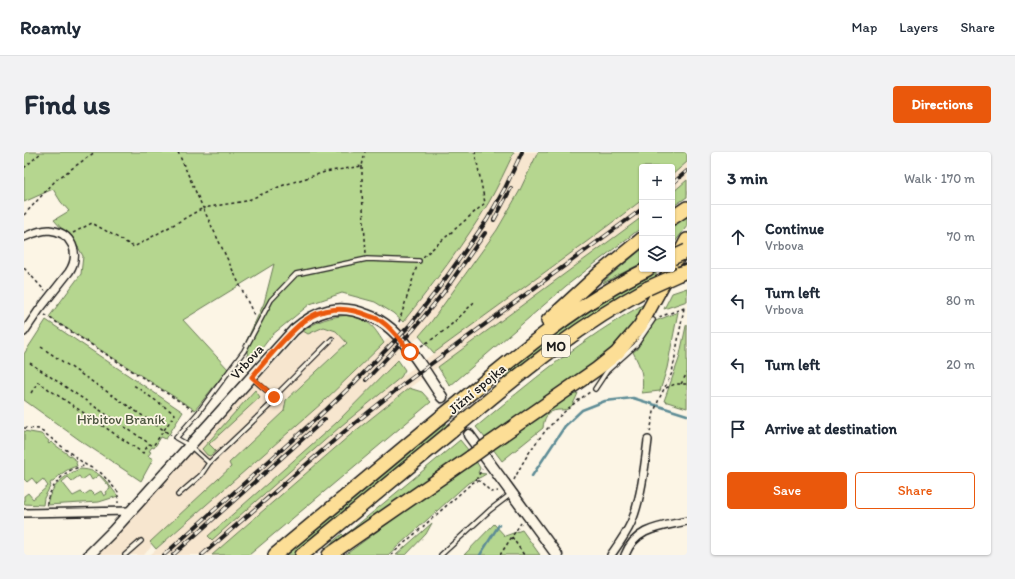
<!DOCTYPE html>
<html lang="en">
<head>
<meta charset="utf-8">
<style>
	body { margin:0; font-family:Itim,sans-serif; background:#f2f2f3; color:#1f2937 }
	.controls { position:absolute; right:12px; top:12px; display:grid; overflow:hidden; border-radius:4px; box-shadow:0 1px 3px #0004 }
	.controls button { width:36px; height:36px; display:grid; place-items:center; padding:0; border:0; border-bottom:1px solid #e0e1e3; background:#fff; color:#1f2937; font:20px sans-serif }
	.stop { position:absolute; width:12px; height:12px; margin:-9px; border:3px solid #ea580c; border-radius:50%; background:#fff }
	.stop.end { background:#ea580c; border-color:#fff; box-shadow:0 1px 4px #0008 }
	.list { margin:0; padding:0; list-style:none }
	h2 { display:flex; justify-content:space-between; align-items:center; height:52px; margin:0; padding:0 16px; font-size:17px }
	h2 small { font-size:13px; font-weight:400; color:#747a83 }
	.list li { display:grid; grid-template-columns:26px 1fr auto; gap:12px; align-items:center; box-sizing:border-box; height:64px; padding:0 16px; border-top:1px solid #e0e1e3 }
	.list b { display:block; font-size:15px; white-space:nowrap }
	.list p { margin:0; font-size:13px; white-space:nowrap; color:#747a83 }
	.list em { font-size:13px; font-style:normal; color:#747a83 }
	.actions { display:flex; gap:8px; padding:12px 16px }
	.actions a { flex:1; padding:9px 0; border:1px solid #ea580c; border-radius:4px; text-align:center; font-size:14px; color:#ea580c }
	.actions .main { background:#ea580c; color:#fff }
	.icon { flex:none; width:22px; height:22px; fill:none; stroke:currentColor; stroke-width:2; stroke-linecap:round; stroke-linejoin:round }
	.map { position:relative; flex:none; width:663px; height:403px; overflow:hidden; border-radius:4px }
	header { display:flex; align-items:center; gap:24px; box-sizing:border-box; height:56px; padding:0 20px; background:#fff; border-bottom:1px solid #e0e1e3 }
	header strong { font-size:19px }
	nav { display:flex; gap:22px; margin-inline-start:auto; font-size:14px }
	.intro { display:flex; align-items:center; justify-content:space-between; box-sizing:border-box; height:96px; padding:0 24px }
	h1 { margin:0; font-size:28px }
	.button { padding:10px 18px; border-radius:4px; background:#ea580c; color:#fff; font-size:14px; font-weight:700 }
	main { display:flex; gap:24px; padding:0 24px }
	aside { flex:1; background:#fff; border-radius:4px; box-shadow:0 1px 3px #0004 }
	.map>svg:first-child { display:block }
	.built { fill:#f7e6cf }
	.green { fill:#b5d68f; stroke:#687956; fill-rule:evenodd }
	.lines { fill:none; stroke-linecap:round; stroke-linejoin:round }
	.stream { stroke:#5d8c96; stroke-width:2.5 }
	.secondary-tunnel { stroke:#dad4c7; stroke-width:10; stroke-dasharray:10 5; stroke-linecap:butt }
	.lane-casing { stroke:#1c1c1c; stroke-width:6 }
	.street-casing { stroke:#1c1c1c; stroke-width:10 }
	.secondary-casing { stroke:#1c1c1c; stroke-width:13 }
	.highway-casing { stroke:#1c1c1c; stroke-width:16 }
	.path { stroke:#1c1c1c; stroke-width:1.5; stroke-dasharray:3 3; stroke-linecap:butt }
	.lane { stroke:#fcf5e5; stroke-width:3.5 }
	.street { stroke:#fcf5e5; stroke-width:7 }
	.secondary { stroke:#fcf5e5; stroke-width:10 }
	.highway { stroke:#fcde96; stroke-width:13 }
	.rail-casing { stroke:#1c1c1c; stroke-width:4 }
	.rail { stroke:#fcf5e5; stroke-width:2.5; stroke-dasharray:8; stroke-linecap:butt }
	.highway-bridge-casing { stroke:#1c1c1c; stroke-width:16; stroke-linecap:butt }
	.highway-bridge { stroke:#fcde96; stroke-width:13 }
	.route { stroke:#ea580c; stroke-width:5 }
	.labels { text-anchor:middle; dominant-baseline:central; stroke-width:3.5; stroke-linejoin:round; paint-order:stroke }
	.shield { fill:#fcf5e5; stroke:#5f5d58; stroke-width:1 }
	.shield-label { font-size:13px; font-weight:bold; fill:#1c1c1c }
	.street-label { font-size:14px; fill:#1c1c1c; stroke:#fcf5e5 }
	.park-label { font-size:14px; fill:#4a543e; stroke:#fcf5e5 }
</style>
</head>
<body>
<header>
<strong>Roamly</strong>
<nav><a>Map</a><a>Layers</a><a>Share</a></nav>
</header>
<div class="intro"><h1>Find us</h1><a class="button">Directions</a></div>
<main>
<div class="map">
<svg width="663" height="403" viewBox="0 0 663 403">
	<rect width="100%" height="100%" fill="#fcf5e5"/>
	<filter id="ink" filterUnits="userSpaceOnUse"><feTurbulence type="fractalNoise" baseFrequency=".025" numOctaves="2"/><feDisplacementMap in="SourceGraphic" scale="8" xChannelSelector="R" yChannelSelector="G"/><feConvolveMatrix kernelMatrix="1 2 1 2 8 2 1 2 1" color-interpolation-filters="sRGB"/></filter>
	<g filter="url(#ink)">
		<path class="built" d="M490 0H514L495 40 473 78 407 170 374 208 312 271 184 384 187 388 317 274 377 225 565 88 618 48V65L573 99 385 236 325 284 188 403H126L298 251 353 198 379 170 409 133 456 64 474 33Z
			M663 10V28L648 41V23Z
			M299 175 312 179 323 190 262 248 260 259 205 311 207 315 127 390V395L120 403H73L279 179 284 182Z"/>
		<path class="green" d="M0 0H490C482 17 474 34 465 50 440 92 410 131 379 170L369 161 351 150 318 141 286 152 248 183 226 212 221 192 240 151 250 112 159 168 204 217 171 258 25 165 57 122 59 104 54 95 30 68 45 59 37 50 29 37 0 50Z
			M514 0H663V10L648 23V15H618V48L565 88 410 201 395 184 407 170 473 78 495 40Z
			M663 28V45L648 55V41Z
			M663 63V74L648 94V73Z
			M618 65V75L542 134 426 234 414 215Z
			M618 97V111L579 131 581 128Z
			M632 121V126L568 162 480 227H479V225L480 222C529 184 577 148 632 121Z
			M663 136V149L640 157 648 141Z
			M620 152C601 193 565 216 530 240 507 256 484 272 462 287L452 275C506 230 559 186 620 152Z
			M654 160 643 216 636 239 618 241C620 223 617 216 609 200L613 197 629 170Z
			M324 163C346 169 348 172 360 191L298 251 132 397 126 390 207 315 205 311 260 259 262 248 323 191 312 179 300 175 284 182 279 179C294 168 306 165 324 163Z
			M22 168 159 260 142 287 137 285 130 296 128 295 125 299 127 300 124 304 129 307 117 329 57 289 0 248V202Z
			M663 172V256L640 249 655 207 662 174Z
			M374 208 381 218 377 225 317 274 188 388 184 384 312 271Z
			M385 236 398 240 407 250 225 403H188L325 284Z
			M231 238 236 245 185 292 192 299 186 304 183 303 178 297Z
			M554 241C552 246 549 254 544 257 541 258 537 258 534 258 523 259 520 266 519 276L478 309 469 297 544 245Z
			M422 271 424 274 270 403H263Z
			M0 279 17 282 25 289 24 291 25 292 27 290 53 309 52 311 53 314C43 317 36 322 29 330H27L26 332 27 333 20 346 19 353 0 352V344L4 341 9 347 24 334 19 327 13 332 8 326 3 330 0 327Z
			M436 288 445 299 304 397H300L318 382 320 384Z
			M452 309 456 316 454 321 462 322C456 326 450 328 444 331L364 403H321L416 333Z
			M56 317C78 318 81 329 94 344L75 350 23 353C26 335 40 323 56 317ZM65 323 68 328 75 323 85 334 86 337 82 340 83 342 80 344 77 339 70 343 66 339 60 343 57 340 49 344 38 330 44 325 48 329 55 324 58 328Z
			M408 371 402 382 382 403H372Z
			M470 372 481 384 498 378 516 403H440Z"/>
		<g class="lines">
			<path class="stream" d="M508 324 541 274 558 258 581 249 609 246 663 263
				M456 403 475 373"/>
			<path class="secondary-tunnel" d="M418 245 445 283"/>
			<defs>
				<path id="lane" d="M228 226 250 245 308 187
					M571 237 583 219 612 193 629 168
					M185 311 246 253
					M154 343 177 323 185 311 166 294 152 286 174 261 220 199 247 148 272 122 343 107 395 109
					M101 403 117 389
					M417 403 466 358 487 342"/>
				<path id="street" d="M0 85C7 82 17 78 25 78 48 80 57 102 45 120L15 158 0 180
					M0 361 107 359
					M587 403C594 393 602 382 607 371 617 348 621 313 624 288
					M601 403C612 375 637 375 663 369"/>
				<path id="secondary" d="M445 283 533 403
					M65 403 89 379 270 178C293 158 315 151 343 163 352 166 359 170 367 177 387 195 403 223 418 245"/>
				<path id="highway" d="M648 66 663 56
					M653 107 663 88
					M655 122 663 119
					M524 169 575 122 618 87
					M437 249C496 200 554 151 624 117
					M447 263C504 215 558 172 624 136
					M465 292 573 217 593 201 616 174 647 117
					M251 403 417 265
					M278 403 428 279
					M305 403 447 305"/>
			</defs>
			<use href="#lane" class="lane-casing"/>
			<use href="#street" class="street-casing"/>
			<use href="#secondary" class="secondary-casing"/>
			<use href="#highway" class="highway-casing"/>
			<path class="path" d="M154 0 179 56 222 49 257 34 301 20 338 14 341 0
				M338 14V41L342 101
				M0 16 18 0
				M0 63 32 28 71 0
				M49 81 68 71 110 95 179 56 231 165
				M399 105 461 51 451 0
				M0 116 21 139
				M21 163 169 258
				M635 165 663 155
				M375 170 393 114
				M397 194C420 181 433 168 451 149
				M17 195 147 283
				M6 211 129 294 151 262 108 232
				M657 232 663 221
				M642 236 651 232H663
				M7 241 14 230 119 301 125 292
				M0 276 15 277 62 313 77 321 94 340V351
				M626 280 630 260 635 247 648 221 660 156
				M452 328 458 317
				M490 328C507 291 533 262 566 240
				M23 353C22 341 37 323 47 318 51 316 57 315 62 313
				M488 385 500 403
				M367 403 448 331 452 329H456L467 340 474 339
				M476 403 497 371"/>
			<use href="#lane" class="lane"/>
			<use href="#street" class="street"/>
			<use href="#secondary" class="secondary"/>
			<use href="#highway" class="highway"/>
			<defs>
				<path id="rail" d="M648 32 663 19
					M470 68 487 36
					M342 228 389 178 419 141 461 81
					M140 403 303 257 330 231 385 174 414 137 463 68 481 36 498 0
					M149 403 301 267
					M178 403 321 279 381 231 618 57"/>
			</defs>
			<use href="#rail" class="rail-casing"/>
			<use href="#rail" class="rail"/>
			<defs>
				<path id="highway-bridge" d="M648 106 663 99
					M624 136 655 122
					M417 265 437 249
					M428 279 447 263
					M447 305 465 292"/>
			</defs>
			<use href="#highway-bridge" class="highway-bridge-casing"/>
			<use href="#highway-bridge" class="highway-bridge"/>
		</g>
	</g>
	<g class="lines" filter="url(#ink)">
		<path class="route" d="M250 245 228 225C243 207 261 184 280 169 298 155 322 154 343 163 348 165 353 166 357 169 369 177 377 189 386 200"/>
	</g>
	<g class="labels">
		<rect class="shield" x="518" y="183" width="28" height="22" rx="3"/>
		<g class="shield-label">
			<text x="532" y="194">MO</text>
		</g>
		<g class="street-label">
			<text transform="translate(223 210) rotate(-48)">Vrbova</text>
			<text transform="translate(453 237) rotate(-40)">Jižní spojka</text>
		</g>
		<g class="park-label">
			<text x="97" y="267">Hřbitov Braník</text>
		</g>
	</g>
</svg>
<div class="controls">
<button>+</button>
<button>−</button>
<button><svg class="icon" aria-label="layers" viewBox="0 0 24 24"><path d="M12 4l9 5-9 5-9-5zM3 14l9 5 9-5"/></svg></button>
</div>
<div class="stop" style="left:386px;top:200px"></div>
<div class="stop end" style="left:250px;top:245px"></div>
</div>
<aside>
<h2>3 min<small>Walk · 170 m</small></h2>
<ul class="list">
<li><svg class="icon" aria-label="ahead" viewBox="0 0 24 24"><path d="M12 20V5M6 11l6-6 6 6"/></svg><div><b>Continue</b><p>Vrbova</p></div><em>70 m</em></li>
<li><svg class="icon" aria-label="left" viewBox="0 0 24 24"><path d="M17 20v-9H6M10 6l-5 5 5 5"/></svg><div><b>Turn left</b><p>Vrbova</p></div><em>80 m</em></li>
<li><svg class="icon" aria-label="left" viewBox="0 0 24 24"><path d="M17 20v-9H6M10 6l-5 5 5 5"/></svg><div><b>Turn left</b></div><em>20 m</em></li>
<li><svg class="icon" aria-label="arrive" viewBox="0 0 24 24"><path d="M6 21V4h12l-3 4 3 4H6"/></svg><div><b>Arrive at destination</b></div></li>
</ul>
<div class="actions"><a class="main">Save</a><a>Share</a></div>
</aside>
</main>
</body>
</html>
